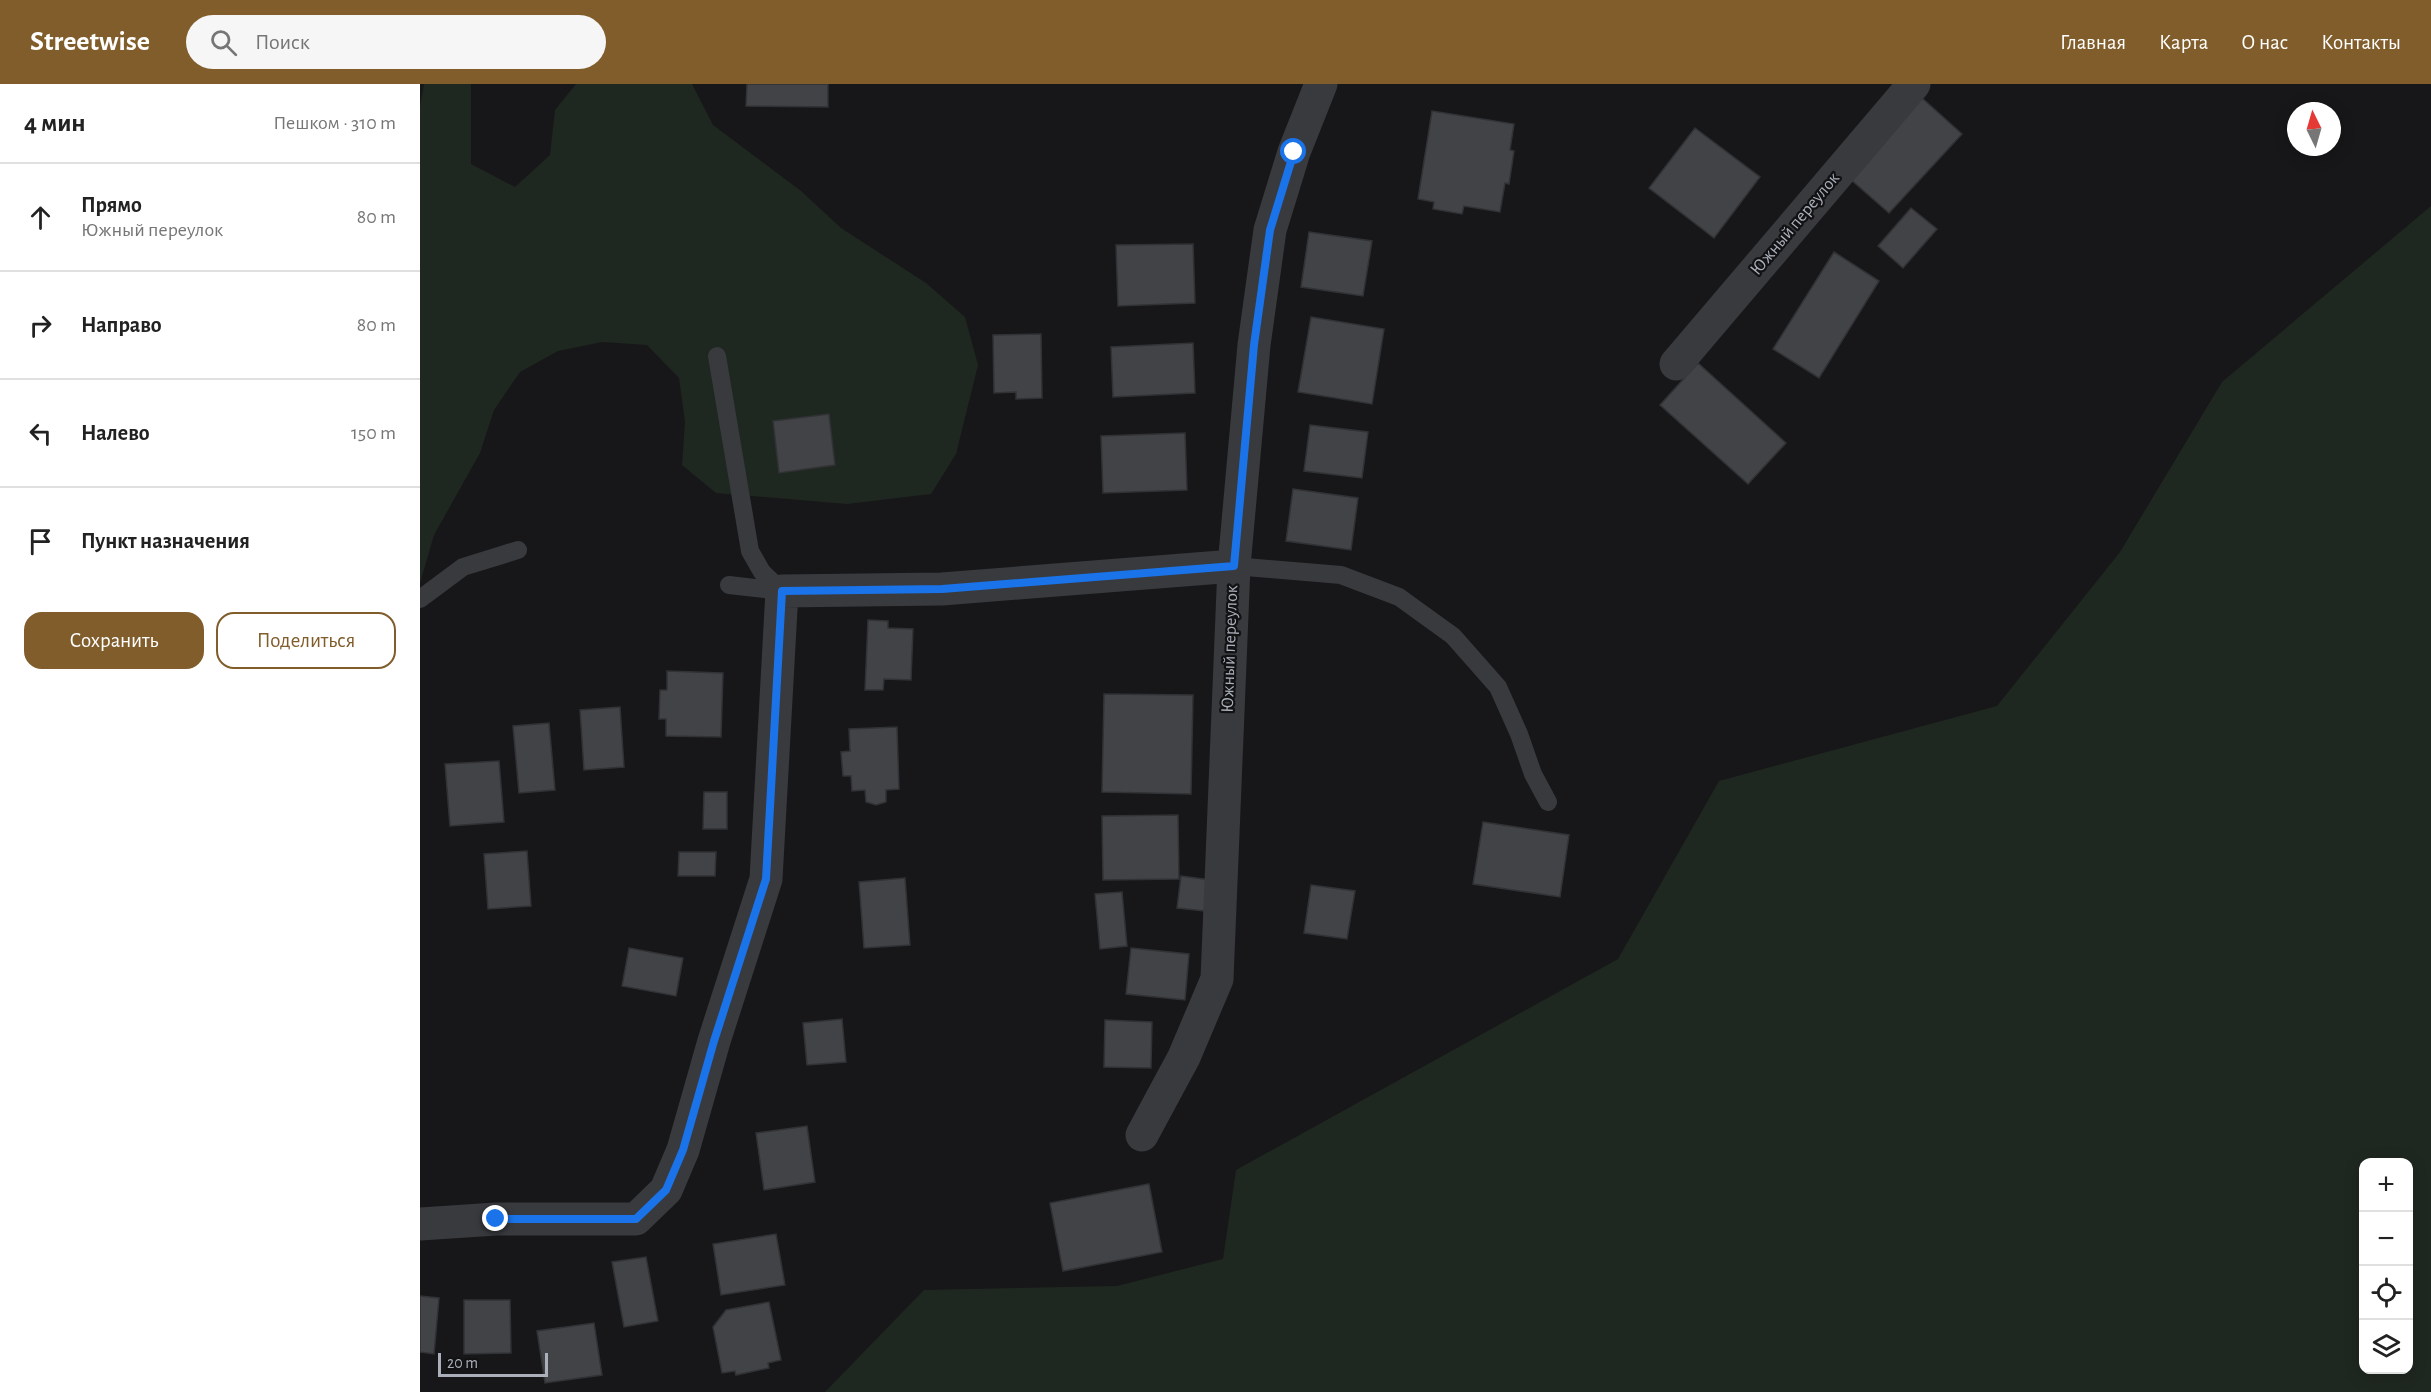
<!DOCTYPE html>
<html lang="ru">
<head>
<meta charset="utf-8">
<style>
	body { margin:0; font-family:"Alegreya Sans",sans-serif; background:#f6f6f6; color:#222 }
	.controls { position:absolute; right:18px; bottom:18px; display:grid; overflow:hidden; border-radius:12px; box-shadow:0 3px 15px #0003 }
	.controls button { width:54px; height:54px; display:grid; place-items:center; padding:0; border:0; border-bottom:2px solid #e0e0e0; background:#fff; color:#222; font:30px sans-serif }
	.compass { position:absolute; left:1867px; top:18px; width:54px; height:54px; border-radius:50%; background:#fff; box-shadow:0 3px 15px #0003; rotate:355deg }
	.scale { position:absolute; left:18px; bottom:15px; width:110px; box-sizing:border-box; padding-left:6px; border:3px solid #aaafb9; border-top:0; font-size:16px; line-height:21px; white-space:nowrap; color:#aaafb9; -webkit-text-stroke:4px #121214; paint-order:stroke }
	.stop { position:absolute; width:18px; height:18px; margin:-14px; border:4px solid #1a73e8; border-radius:50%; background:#fff }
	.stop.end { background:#1a73e8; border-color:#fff; box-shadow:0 2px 6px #0008 }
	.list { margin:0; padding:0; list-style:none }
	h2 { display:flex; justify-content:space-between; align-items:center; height:78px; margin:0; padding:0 24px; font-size:26px }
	h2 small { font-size:20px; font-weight:400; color:#767676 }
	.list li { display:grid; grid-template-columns:39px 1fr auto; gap:18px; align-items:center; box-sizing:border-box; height:108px; padding:0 24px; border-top:2px solid #e0e0e0 }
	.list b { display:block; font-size:22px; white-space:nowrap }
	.list p { margin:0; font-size:20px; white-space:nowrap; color:#767676 }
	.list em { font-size:20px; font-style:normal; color:#767676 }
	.actions { display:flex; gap:12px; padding:18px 24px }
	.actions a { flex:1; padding:14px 0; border:2px solid #805d2b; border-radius:18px; text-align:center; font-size:21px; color:#805d2b }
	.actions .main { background:#805d2b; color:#fff }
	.icon { flex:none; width:33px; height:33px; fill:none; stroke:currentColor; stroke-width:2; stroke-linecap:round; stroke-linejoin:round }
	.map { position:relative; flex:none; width:2011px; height:1308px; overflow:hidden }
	header { display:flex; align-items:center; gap:36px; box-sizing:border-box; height:84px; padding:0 30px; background:#805d2b; color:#fff }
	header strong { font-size:28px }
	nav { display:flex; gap:33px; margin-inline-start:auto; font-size:21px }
	.search { width:420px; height:54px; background:#f6f6f6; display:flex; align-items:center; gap:15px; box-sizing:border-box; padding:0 21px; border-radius:33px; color:#767676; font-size:22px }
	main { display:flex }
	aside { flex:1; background:#fff }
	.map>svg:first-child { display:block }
	.green { fill:#1f2820; fill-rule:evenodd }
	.building { fill:#414346; stroke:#313235; stroke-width:1.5 }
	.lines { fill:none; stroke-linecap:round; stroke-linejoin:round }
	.lane { stroke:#383a3e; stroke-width:18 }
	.street { stroke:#383a3e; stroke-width:33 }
	.route { stroke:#1a73e8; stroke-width:8 }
	.labels { text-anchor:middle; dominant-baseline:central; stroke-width:4.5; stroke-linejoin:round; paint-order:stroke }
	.street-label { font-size:18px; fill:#aaafb9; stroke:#121214 }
</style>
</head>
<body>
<header>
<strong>Streetwise</strong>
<div class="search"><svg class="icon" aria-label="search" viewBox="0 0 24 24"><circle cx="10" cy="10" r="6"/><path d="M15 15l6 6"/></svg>Поиск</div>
<nav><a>Главная</a><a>Карта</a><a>О нас</a><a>Контакты</a></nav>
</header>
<main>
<aside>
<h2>4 мин<small>Пешком · 310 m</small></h2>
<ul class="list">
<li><svg class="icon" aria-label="ahead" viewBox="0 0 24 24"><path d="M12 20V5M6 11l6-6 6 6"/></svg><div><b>Прямо</b><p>Южный переулок</p></div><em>80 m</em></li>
<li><svg class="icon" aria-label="right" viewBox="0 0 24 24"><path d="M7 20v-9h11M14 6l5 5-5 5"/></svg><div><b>Направо</b></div><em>80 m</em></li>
<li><svg class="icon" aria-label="left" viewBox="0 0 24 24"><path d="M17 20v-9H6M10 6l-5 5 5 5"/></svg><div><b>Налево</b></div><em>150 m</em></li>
<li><svg class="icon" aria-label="arrive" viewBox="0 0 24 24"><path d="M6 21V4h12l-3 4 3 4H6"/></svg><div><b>Пункт назначения</b></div></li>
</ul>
<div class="actions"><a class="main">Сохранить</a><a>Поделиться</a></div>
</aside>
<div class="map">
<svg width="2011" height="1308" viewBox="0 0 2011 1308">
	<rect width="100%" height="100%" fill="#171719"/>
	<path class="green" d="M4 0H51V80L95 103 130 71 135 26 156 0H272L293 41 381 107 421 144 506 199 545 233 558 281 536 370 511 410 427 420 296 409 262 381 265 338 259 294 227 261 182 258 138 267 100 288 74 326 60 369 14 451 0 499V23Z
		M2011 122V1308H405L504 1206 697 1202 803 1175 816 1086 1198 875 1299 697 1577 622 1700 468 1802 298ZM1944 1078H1988V1286H1944Z"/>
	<path class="building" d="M327 0H408V23L326 22Z
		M1502 14 1542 50 1469 129 1429 94Z
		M1012 27 1094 40 1090 66 1094 67 1089 100 1085 99 1080 128 1044 122 1042 130 1013 125 1014 118 998 115Z
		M1275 44 1340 93 1294 154 1229 104Z
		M1491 124 1517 145 1483 184 1458 162Z
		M889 148 952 157 943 212 881 203Z
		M773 160 775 219 698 222 696 161Z
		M1414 168 1459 197 1399 294 1353 265Z
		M891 233 964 245 952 320 878 308Z
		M621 250 622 314 596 315V308L574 309 573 251Z
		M773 259 775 309 693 313 691 263Z
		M1278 279 1366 359 1328 400 1240 321Z
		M409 330 415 381 359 389 353 337Z
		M890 341 948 348 942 394 884 387Z
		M765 349 767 406 683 409 681 352Z
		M873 405 938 414 931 466 866 457Z
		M448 536 468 537V544L493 545 491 596 464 595 463 606H445Z
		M247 587 303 589 301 653 246 652V635H239L240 606H247Z
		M684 610 773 611 771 710 682 708Z
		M200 623 204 683 164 686 160 626Z
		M129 639 135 706 99 709 93 642Z
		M477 643 479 705 466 706V718L456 721 446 718 445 706 432 707 431 692H423L421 668 430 667 429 645Z
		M79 677 84 738 30 742 25 680Z
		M284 708H307V745H283Z
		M758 731 759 795 683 796 682 732Z
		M1063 738 1149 751 1140 813 1053 800Z
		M107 767 111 822 68 825 64 770Z
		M259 768H296L295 792H258Z
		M761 792 798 797 794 828 757 824Z
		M485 794 490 861 444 864 439 798Z
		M891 801 935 807 927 855 884 849Z
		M702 808 707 862 680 865 675 810Z
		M209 864 263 874 256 912 202 902Z
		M711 864 769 870 765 916 706 910Z
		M422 935 426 978 387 981 383 939Z
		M685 936 732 938 731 984 684 983Z
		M387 1042 395 1098 344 1106 336 1049Z
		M729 1100 742 1168 643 1187 630 1119Z
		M356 1150 365 1201 301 1211 293 1160Z
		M226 1173 238 1237 204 1243 192 1178Z
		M0 1212 19 1214 14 1270 0 1268Z
		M44 1216H90L91 1269 44 1270Z
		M349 1218 361 1276 348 1279 349 1284 316 1291 315 1287 302 1289 293 1243 306 1226Z
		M174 1239 182 1291 125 1299 117 1247Z"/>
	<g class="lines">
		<path class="lane" d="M297 272 330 467 342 488 362 507
			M814 482 921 491 979 513 1033 552 1078 603 1099 650 1113 690 1128 718
			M309 501 362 507
			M0 515 43 483 98 466"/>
		<path class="street" d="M1256 280 1494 0
			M722 1051 764 973 797 895 814 482 834 261 850 146 874 68 901 0
			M0 1140 76 1135H216L246 1106 263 1066 294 957 346 795 362 507 522 505 814 482"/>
	</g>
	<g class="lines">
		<path class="route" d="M76 1135H216L246 1106 263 1066 294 957 346 795 362 507 522 505 814 482 834 261 850 146 874 68"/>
	</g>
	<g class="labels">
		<g class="street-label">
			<text transform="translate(1375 140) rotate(-50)">Южный переулок</text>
			<text transform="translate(810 565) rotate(-88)">Южный переулок</text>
		</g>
	</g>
</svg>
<div class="controls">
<button>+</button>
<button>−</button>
<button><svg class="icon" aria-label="locate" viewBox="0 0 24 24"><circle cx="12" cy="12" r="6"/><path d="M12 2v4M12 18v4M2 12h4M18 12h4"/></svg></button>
<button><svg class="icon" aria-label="layers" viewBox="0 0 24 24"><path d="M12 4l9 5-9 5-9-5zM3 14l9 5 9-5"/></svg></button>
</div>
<svg class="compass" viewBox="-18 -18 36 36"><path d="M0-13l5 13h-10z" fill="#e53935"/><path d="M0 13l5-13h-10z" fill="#767676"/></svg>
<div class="scale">20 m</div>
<div class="stop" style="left:874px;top:68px"></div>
<div class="stop end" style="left:76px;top:1135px"></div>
</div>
</main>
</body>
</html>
